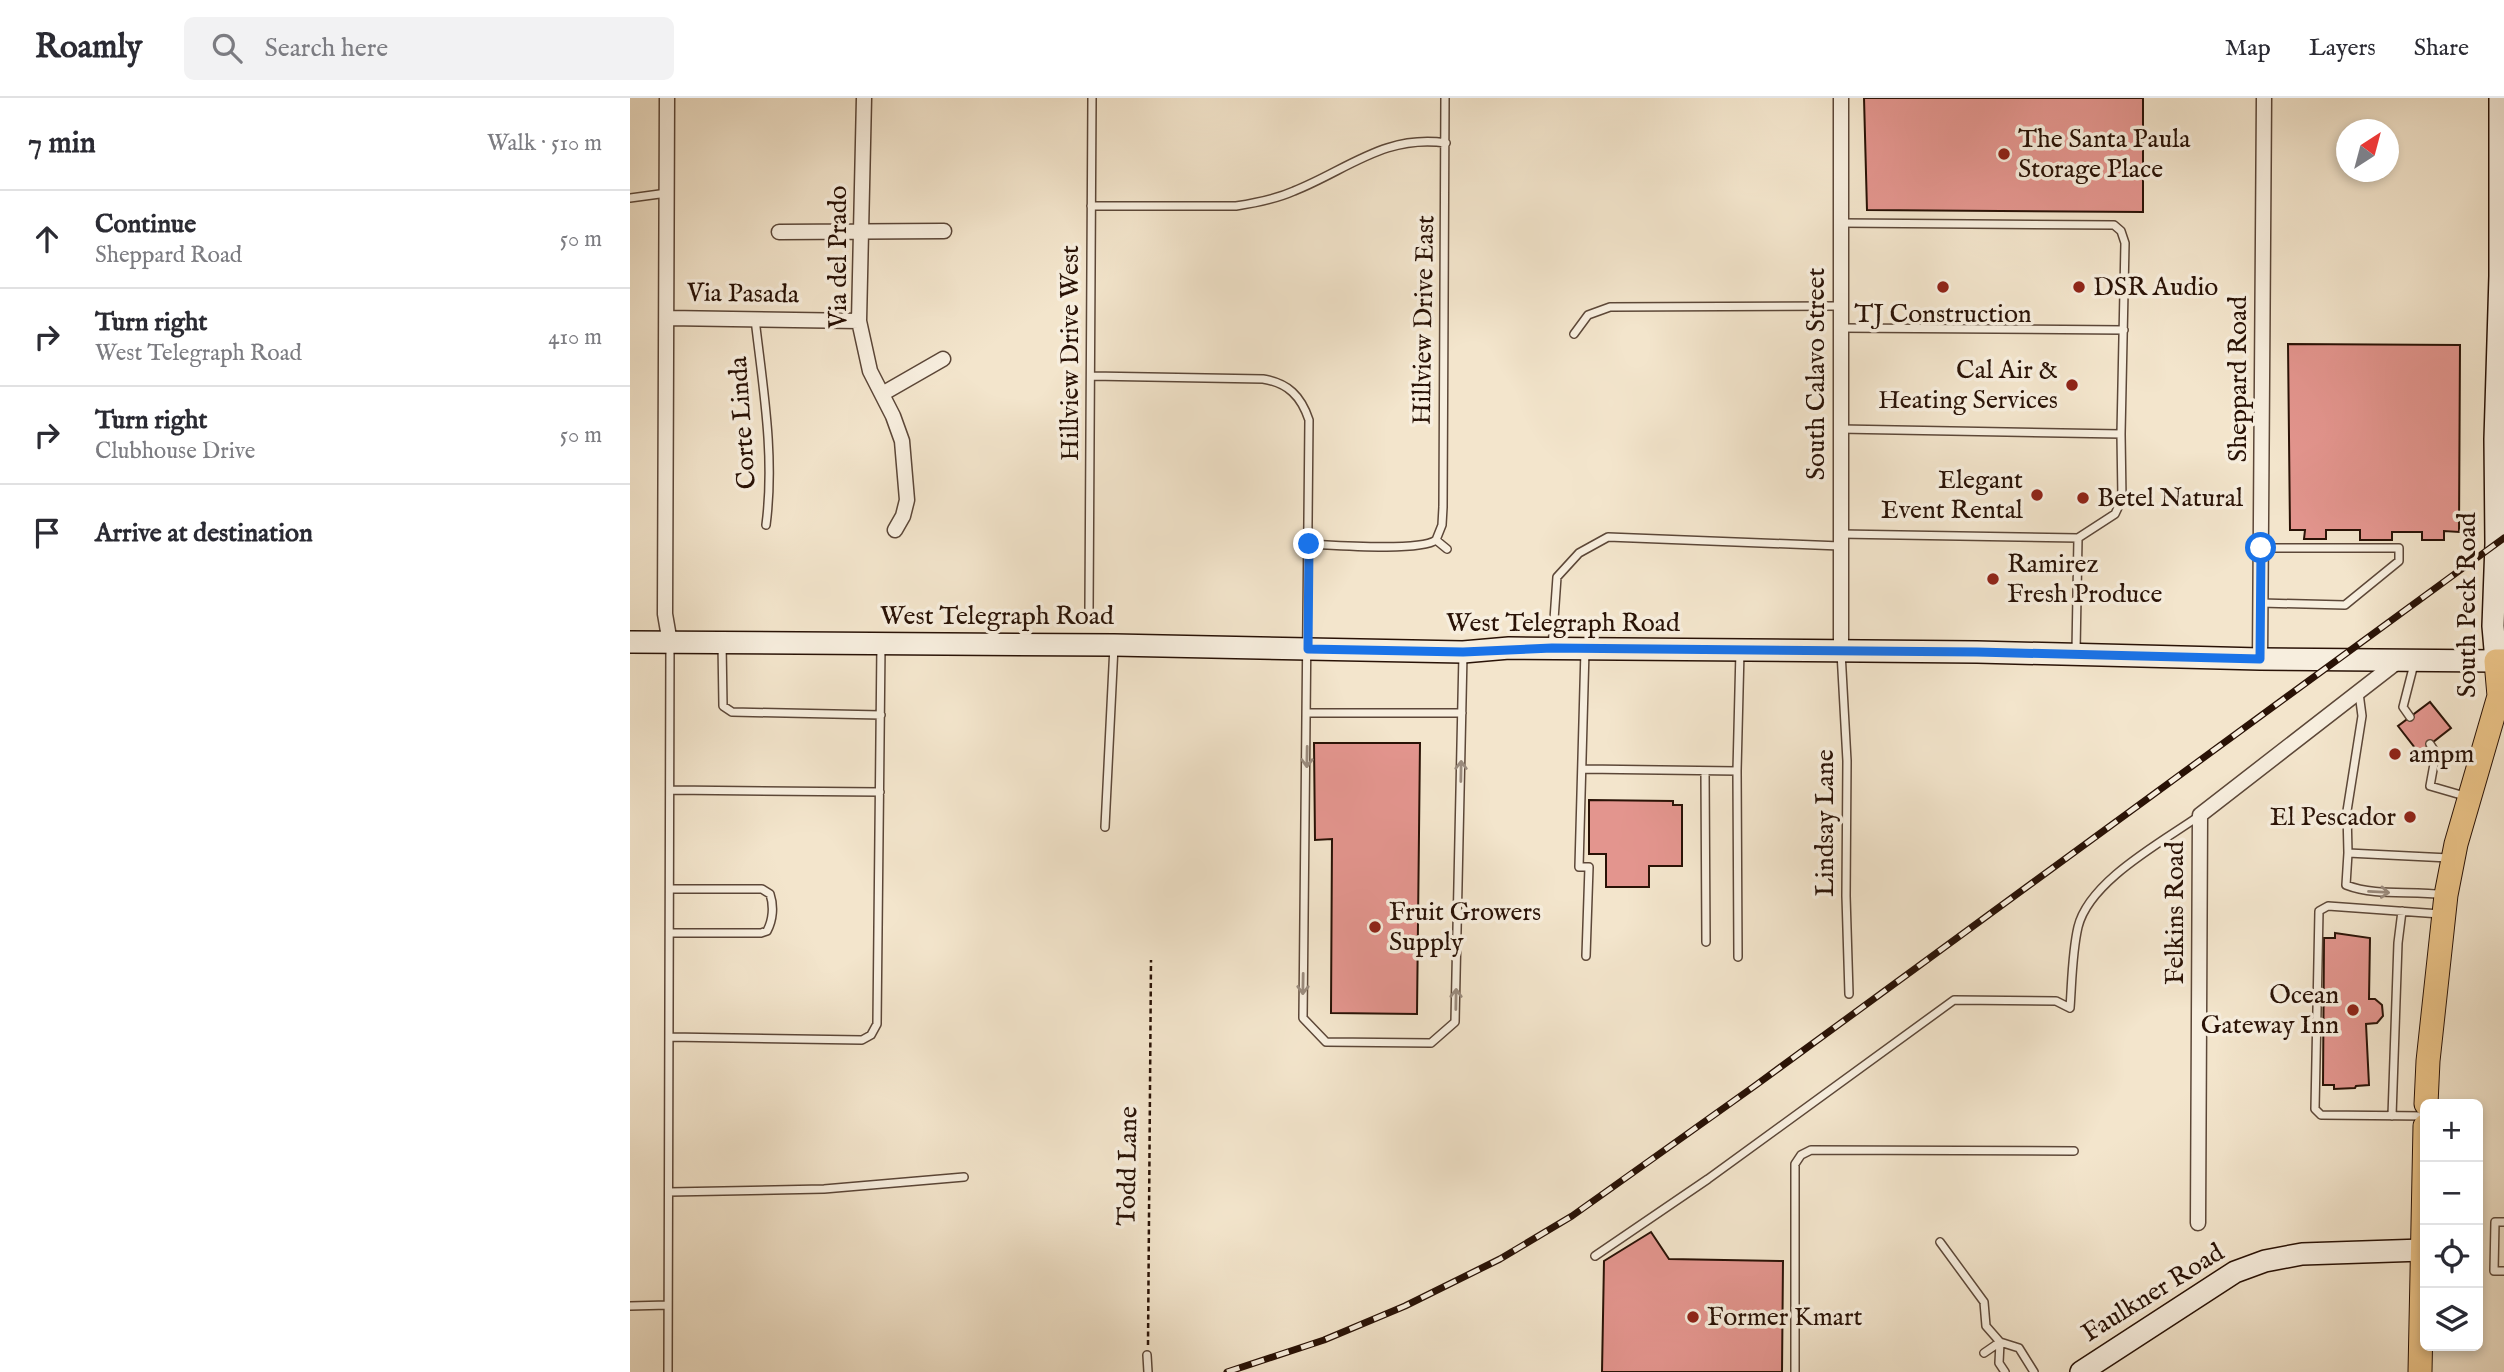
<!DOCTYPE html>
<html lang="en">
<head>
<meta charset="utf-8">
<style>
	body { margin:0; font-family:"IM FELL English",serif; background:#f2f2f3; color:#2b2b33 }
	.controls { position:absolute; right:21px; bottom:21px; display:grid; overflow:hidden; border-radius:10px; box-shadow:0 4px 10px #0003 }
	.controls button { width:63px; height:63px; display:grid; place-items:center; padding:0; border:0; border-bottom:2px solid #e1e1e2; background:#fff; color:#2b2b33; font:35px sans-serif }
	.compass { position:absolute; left:1706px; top:21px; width:63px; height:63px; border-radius:50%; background:#fff; box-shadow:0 4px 10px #0003; rotate:36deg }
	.stop { position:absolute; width:21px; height:21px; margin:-16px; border:5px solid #1a73e8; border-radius:50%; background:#fff }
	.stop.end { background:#1a73e8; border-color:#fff; box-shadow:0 2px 7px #0008 }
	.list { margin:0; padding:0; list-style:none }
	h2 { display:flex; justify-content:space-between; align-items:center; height:91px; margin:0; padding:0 28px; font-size:30px }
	h2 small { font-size:23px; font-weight:400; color:#7c7c81 }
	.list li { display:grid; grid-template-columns:46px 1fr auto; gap:21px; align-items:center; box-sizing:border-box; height:98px; padding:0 28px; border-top:2px solid #e1e1e2 }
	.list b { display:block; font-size:26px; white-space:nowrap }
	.list p { margin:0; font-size:23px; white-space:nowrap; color:#7c7c81 }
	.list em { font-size:23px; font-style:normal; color:#7c7c81 }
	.icon { flex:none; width:38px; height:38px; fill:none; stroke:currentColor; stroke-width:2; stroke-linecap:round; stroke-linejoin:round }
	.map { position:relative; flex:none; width:1874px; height:1274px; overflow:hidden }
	header { display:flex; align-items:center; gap:42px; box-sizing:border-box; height:98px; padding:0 35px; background:#fff; border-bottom:2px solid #e1e1e2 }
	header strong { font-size:33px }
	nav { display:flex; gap:38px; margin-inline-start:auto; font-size:24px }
	.search { width:490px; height:63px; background:#f2f2f3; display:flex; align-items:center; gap:18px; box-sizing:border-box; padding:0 24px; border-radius:10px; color:#7c7c81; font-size:26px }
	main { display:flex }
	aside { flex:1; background:#fff }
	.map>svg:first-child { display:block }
	.building { fill:#e3958e; stroke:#291206; stroke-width:2 }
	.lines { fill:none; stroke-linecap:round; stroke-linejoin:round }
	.lane-casing { stroke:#5c4738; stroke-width:10 }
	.street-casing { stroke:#5c4738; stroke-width:17 }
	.secondary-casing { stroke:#291206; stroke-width:24 }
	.primary-casing { stroke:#291206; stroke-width:25 }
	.path { stroke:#291206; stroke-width:2.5; stroke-dasharray:5 3.5; stroke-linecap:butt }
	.lane { stroke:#f7eede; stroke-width:7 }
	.street { stroke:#f7eede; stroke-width:14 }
	.secondary { stroke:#f7eede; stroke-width:21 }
	.primary { stroke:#eac286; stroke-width:23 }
	.rail-casing { stroke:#291206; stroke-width:7 }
	.rail { stroke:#f7eede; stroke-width:4.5; stroke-dasharray:13; stroke-linecap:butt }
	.oneway { stroke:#9a8b7d }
	.route { stroke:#1a73e8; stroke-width:9 }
	.poi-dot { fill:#8f2418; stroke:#f7eede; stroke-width:2.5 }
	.labels { text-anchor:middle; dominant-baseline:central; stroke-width:7; stroke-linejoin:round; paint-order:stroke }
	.poi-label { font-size:26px; fill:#291206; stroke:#f7eede; text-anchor:start }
	.street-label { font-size:26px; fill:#291206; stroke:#f7eede }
</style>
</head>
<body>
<header>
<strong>Roamly</strong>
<div class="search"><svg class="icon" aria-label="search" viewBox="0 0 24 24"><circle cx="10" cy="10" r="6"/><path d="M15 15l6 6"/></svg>Search here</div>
<nav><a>Map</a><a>Layers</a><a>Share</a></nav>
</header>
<main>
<aside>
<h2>7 min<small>Walk · 510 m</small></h2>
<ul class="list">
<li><svg class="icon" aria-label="ahead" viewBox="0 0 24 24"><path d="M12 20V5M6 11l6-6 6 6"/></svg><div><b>Continue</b><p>Sheppard Road</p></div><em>50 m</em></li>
<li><svg class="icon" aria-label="right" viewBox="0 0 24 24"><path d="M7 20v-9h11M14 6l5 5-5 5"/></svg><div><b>Turn right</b><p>West Telegraph Road</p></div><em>410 m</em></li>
<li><svg class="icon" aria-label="right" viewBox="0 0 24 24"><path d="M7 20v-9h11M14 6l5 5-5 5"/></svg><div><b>Turn right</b><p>Clubhouse Drive</p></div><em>50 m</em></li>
<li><svg class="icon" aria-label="arrive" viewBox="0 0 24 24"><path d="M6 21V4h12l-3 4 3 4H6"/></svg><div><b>Arrive at destination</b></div></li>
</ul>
</aside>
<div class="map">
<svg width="1874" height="1274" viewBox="0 0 1874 1274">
	<rect width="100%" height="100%" fill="#f3e5cc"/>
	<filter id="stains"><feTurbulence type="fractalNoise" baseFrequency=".00286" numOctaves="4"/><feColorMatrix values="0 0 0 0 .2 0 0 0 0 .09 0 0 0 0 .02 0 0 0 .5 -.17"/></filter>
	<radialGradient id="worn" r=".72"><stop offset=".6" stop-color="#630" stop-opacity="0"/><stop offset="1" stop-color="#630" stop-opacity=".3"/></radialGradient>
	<path class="building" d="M1234 0H1513V114L1237 112Z
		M1658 246 1830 247 1829 434 1814 433V442H1792V434H1762V442H1730V432H1696V441H1674L1675 432H1660Z
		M1800 604 1821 630 1789 655 1768 628Z
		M684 645H790L787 916 701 915 702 741 685 742Z
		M959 702 1043 703V707H1052V768H1019V789H976V756H959Z
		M1705 835 1740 840 1739 901H1745L1752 907 1753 918 1747 925 1736 926 1739 987 1726 988 1725 990 1704 991V987H1693L1694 840H1705Z
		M1021 1134 1039 1161 1153 1163 1152 1274H972L974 1163Z"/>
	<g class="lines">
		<defs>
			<path id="lane" d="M0 100 37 95
				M461 108H606C626 105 646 101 664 93 717 72 755 36 816 45
				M125 221C133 290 145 358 136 427
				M1211 230 1494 232
				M944 236 958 217 980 209 1211 208
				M461 278 633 281C658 285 671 298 679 322L673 920 696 944 801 945 825 924 833 556
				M1210 331 1491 336 1495 145 1491 133 1484 127 1211 125
				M1210 436 1448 440 1485 416 1492 401 1491 336
				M806 442 812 427 813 409 815 0
				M806 442 817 451
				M679 446C703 447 790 454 806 442
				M1631 505 1715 507 1769 463V450H1631
				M459 511 462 0
				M92 545 93 608 102 614 251 617
				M922 550 927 479 949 455 978 439 1210 448
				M955 552 949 769H959L956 858
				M1446 553 1448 440
				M1211 554 1217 663 1216 798 1219 896
				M1729 595 1732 618 1717 713 1718 755 1716 787C1747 799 1781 792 1814 797
				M678 615H832
				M1780 619 1773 609 1784 566
				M1800 646 1806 655 1800 688 1838 699
				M953 671 1107 673
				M1075 673 1076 844
				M40 692 250 694
				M475 729 484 548
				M1718 755 1819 760
				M40 791H132L140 796C144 808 143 822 137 833L131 835H40
				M1108 859 1107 673 1110 553
				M39 939 232 942 241 937 247 926 251 547
				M1762 1018 1768 845 1772 813
				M1795 1018 1691 1017 1685 1011 1689 813 1698 808 1810 816
				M39 1094 194 1091 334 1079
				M1874 1124H1865L1864 1173H1874
				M1310 1144 1354 1204 1356 1228 1370 1244 1389 1250 1404 1274
				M965 1158 1078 1081 1324 902 1426 903 1440 910C1442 883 1442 855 1448 829 1459 783 1532 744 1569 718
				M0 1208 38 1207
				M1370 1244 1369 1265 1375 1274
				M1354 1255 1370 1244
				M517 1257 518 1274
				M38 1274 40 545
				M1165 1274V1066L1171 1057 1181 1052 1444 1053"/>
			<path id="street" d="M37 0 35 516 40 545
				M234 0 229 223 240 273 263 318 272 343 277 402 273 418 265 432
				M149 134 314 133
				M38 220 229 223
				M252 296 313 261
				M1211 553V0
				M1630 561 1634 0
				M1568 1125 1570 717 1771 561"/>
			<path id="secondary" d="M0 544 484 547 833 554 879 550 1347 554 1630 561 1866 563 1863 528 1866 446 1865 341 1870 178V0
				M1451 1274 1605 1174 1635 1163 1672 1156 1793 1152"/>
			<path id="primary" d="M1796 1006 1798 963 1816 797 1826 746 1869 598 1866 563H1874
				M1790 1274 1795 1028"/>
		</defs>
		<use href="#lane" class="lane-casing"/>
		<use href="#street" class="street-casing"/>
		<use href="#secondary" class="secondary-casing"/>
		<use href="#primary" class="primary-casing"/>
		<path class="path" d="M518 1247 521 862"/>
		<use href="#lane" class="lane"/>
		<use href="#street" class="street"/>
		<use href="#secondary" class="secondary"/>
		<use href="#primary" class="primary"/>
		<defs>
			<path id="rail" d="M597 1274 694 1242 775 1208 870 1161 942 1118 1126 987 1874 440"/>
		</defs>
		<use href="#rail" class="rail-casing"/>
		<use href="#rail" class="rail"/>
	</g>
	<defs><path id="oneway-shaft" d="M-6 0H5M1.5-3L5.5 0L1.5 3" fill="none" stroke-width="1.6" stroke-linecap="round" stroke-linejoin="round" transform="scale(1.75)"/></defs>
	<g class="oneway">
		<use href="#oneway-shaft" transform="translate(677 659) rotate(91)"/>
		<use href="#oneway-shaft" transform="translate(831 673) rotate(-89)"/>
		<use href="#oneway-shaft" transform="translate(1749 794) rotate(3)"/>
		<use href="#oneway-shaft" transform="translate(673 886) rotate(91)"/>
		<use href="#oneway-shaft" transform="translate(826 901) rotate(-89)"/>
	</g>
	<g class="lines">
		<path class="route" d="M679 446 678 551 833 554 922 550 1347 554 1630 561 1631 450"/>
	</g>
	<g class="poi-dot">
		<circle cx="1374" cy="56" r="7"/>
		<circle cx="1313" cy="189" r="7"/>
		<circle cx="1449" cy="189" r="7"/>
		<circle cx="1442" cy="287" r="7"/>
		<circle cx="1407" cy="397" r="7"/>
		<circle cx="1453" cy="400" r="7"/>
		<circle cx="1363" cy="481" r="7"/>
		<circle cx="1765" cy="656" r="7"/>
		<circle cx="1780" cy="719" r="7"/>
		<circle cx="745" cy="829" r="7"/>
		<circle cx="1723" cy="912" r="7"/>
		<circle cx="1063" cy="1219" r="7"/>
	</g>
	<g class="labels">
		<g class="poi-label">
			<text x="1388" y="41">The Santa Paula<tspan x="1388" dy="30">Storage Place</tspan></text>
			<text x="1463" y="189">DSR Audio</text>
			<text x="1313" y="216" text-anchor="middle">TJ Construction</text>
			<text x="1428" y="272" text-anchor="end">Cal Air &amp;<tspan x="1428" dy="30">Heating Services</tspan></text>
			<text x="1393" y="382" text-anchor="end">Elegant<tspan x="1393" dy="30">Event Rental</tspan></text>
			<text x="1467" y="400">Betel Natural</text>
			<text x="1377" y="466">Ramirez<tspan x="1377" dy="30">Fresh Produce</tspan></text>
			<text x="1779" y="656">ampm</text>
			<text x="1766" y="719" text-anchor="end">El Pescador</text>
			<text x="759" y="814">Fruit Growers<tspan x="759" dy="30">Supply</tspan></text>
			<text x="1709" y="897" text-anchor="end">Ocean<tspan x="1709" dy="30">Gateway Inn</tspan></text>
			<text x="1077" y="1219">Former Kmart</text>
		</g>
		<g class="street-label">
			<text transform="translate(208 159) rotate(-90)">Via del Prado</text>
			<text transform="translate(113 196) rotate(1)">Via Pasada</text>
			<text transform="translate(794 222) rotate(-89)">Hillview Drive East</text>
			<text transform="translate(440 255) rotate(-90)">Hillview Drive West</text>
			<text transform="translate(1186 276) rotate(-90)">South Calavo Street</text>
			<text transform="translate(1608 281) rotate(-90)">Sheppard Road</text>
			<text transform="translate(113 325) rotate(-94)">Corte Linda</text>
			<text transform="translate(1837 507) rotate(-90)">South Peck Road</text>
			<text x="367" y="518">West Telegraph Road</text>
			<text x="933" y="525">West Telegraph Road</text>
			<text transform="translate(1195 725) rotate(-90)">Lindsay Lane</text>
			<text transform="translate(1545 815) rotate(-90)">Felkins Road</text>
			<text transform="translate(498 1068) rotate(-89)">Todd Lane</text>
			<text transform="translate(1523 1195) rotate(-32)">Faulkner Road</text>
		</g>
	</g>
	<rect width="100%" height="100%" filter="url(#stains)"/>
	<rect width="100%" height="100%" fill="url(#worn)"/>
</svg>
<div class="controls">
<button>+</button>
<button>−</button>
<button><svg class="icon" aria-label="locate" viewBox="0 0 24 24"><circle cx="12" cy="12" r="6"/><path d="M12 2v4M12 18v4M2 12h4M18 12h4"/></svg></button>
<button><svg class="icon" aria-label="layers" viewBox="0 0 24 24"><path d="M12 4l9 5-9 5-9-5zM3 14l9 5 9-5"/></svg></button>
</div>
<svg class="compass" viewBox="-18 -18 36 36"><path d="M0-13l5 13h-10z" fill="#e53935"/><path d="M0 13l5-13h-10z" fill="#7c7c81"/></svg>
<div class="stop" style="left:1631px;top:450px"></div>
<div class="stop end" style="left:679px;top:446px"></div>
</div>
</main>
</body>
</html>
